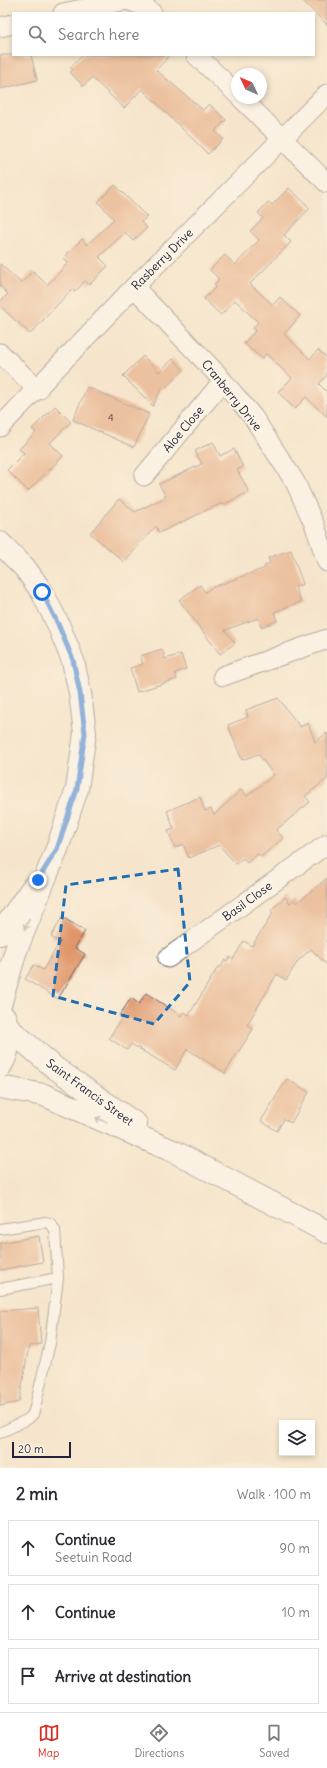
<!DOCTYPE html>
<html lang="en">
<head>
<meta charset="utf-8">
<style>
	body { margin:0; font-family:Delius,sans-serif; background:#f7f7f7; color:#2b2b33 }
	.controls { position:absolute; right:12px; bottom:12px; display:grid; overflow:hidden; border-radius:0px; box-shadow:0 2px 6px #0003 }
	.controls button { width:36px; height:36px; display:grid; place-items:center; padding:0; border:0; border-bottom:1px solid #e1e1e2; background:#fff; color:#2b2b33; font:20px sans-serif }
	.compass { position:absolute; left:231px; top:68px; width:36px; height:36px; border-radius:50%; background:#fff; box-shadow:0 2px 6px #0003; rotate:314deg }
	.scale { position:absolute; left:12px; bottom:10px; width:59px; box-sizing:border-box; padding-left:4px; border:2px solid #22223b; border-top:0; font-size:11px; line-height:14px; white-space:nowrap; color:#22223b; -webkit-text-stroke:3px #fcf5e5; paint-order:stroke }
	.stop { position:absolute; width:12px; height:12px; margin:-9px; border:3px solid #1a73e8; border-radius:50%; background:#fff }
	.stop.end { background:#1a73e8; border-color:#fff; box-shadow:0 1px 4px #0008 }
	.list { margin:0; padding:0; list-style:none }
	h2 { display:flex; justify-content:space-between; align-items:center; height:52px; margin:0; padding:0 16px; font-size:17px }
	h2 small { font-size:13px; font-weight:400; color:#7c7c81 }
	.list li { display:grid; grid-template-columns:26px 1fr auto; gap:12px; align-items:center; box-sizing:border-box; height:56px; margin:0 8px 8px; padding:0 8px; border:1px solid #e1e1e2; border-radius:0px }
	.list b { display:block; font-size:15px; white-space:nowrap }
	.list p { margin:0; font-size:13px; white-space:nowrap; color:#7c7c81 }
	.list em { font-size:13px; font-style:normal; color:#7c7c81 }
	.icon { flex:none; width:22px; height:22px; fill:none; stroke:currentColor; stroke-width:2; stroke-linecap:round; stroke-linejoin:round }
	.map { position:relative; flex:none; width:327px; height:1468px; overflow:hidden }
	.search { position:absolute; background:#fff; box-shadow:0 2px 6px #0003; left:12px; right:12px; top:12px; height:44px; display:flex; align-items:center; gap:10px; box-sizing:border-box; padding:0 14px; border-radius:0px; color:#7c7c81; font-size:15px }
	.sheet { height:244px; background:#fff }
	nav { display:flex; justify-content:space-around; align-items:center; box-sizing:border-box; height:56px; border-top:1px solid #e1e1e2; background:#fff; font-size:11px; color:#7c7c81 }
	nav a { display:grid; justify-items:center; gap:2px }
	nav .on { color:#d93025 }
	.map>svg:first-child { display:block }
	.building { fill:#e09468 }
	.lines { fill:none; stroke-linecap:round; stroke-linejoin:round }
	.service-casing { stroke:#6c666e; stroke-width:12 }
	.minor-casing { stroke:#6c666e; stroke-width:21 }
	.tertiary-casing { stroke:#6c666e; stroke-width:24 }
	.service { stroke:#fff; stroke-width:10 }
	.minor { stroke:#fff; stroke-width:19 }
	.tertiary { stroke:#fff; stroke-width:22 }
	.oneway { stroke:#9c9ca7 }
	.route { stroke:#1a73e8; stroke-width:5 }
	.marked { fill:none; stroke:#1f6fb2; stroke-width:3; stroke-dasharray:8 5; stroke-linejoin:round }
	.labels { text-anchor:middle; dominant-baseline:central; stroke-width:4; stroke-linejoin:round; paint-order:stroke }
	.number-label { font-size:10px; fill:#523e46 }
	.street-label { font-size:12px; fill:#22223b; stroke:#fcf5e5 }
</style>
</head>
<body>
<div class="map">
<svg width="327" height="1468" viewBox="0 0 327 1468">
	<rect width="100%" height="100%" fill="#fcf5e5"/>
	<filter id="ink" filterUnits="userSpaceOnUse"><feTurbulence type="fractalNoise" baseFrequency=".025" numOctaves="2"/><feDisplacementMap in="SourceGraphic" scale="8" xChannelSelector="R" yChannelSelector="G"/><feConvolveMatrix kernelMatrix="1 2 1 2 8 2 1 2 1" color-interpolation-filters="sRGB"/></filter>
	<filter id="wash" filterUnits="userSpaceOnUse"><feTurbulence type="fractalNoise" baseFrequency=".012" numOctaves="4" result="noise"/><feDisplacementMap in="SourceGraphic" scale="16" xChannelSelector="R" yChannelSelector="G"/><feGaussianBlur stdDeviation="0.9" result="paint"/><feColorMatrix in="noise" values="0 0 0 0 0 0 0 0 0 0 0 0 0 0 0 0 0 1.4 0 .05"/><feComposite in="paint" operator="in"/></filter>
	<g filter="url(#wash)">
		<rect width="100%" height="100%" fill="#f6e5cc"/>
		<g id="blocks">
			<path class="building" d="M302 0H327V25Z
				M0 55H31L37 80 0 89Z
				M83 55H170L156 70 203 110 209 104 226 120 215 131 223 139 208 154 142 89 124 108 92 78 83 86 70 72 73 70 70 67Z
				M115 185 147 217 141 222 147 228 133 241 125 232 99 257 108 266 89 285 85 281 75 292 72 289 30 334 0 306V302L8 294 0 286V264L21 283 33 271 47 285 68 263 63 258 82 239 87 245 114 219 98 202Z
				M289 188 310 208 284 235 291 242 250 284 273 305 280 297 300 316 284 334 310 359 318 350 327 358V375L319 384 327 392V417L306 397 295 409 278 392 292 378 266 354 262 359 244 343 256 330 253 328 258 322 235 300 221 315 204 299 216 287 214 285 219 279 210 270 225 255 235 265 259 240 250 231 263 218 258 213 268 202 272 205Z
				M143 356 159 372 173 359 184 370 164 389 162 387 153 406 123 376Z
				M87 387 149 414 134 447 73 420Z
				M55 406 71 422 50 443 63 456 28 491 7 470 24 453 19 449 36 432 32 429Z
				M213 442 220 456 234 449 243 467 237 470 249 492 223 505 222 503 159 533 156 526 124 562 90 533 119 499 135 512 166 497 159 484 202 464 195 451Z
				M291 550 303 584 295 587 301 602 274 612 277 621 261 627 258 618 225 630 235 643 220 654 179 600 200 585 205 592 211 588 265 568 264 566 270 563 268 558Z
				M162 649 165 659 181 654 186 669 175 673 177 679 137 692 130 668 143 664 140 656Z
				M278 698 300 727 308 723 315 742 327 733V779L305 796 310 802 276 830 283 838 261 857 258 854 247 863 243 858 236 864 219 845 189 858 183 844 175 848 168 831 174 829 167 811 200 797 205 811 211 809 214 815 241 790 247 796 274 775 258 754 242 760 228 725 248 717 246 710Z
				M327 878V965L311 949 298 961 286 980 277 974 247 1025 253 1029 225 1073 187 1049 175 1070 131 1044 127 1050 109 1038 122 1018 119 1016 131 998 139 1004 146 993 181 1016 183 1012 189 1015 218 967H221L225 960 227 961 230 957 233 959 244 941 252 946 273 913 271 910 285 897 290 903 294 900 297 903Z
				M62 917 85 931 75 948 85 954 58 999 25 979 34 965 43 970 60 942 51 937Z
				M287 1079 309 1092 291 1123 284 1119 277 1131 261 1121Z
				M39 1236 43 1262 0 1270V1243Z
				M38 1308 41 1344 29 1346 19 1402 0 1406V1311Z"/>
		</g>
	</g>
	<g filter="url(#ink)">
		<use href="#blocks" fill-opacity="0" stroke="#6c666e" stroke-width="1"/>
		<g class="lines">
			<defs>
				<path id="service" d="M0 1229 46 1222 51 1224 55 1230 58 1278 50 1343 35 1407 33 1414 28 1419 0 1433
					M0 1289 58 1278"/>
				<path id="minor" d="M63 13 127 0 144 6 152 13
					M0 27 13 24
					M196 55 237 94
					M241 98 327 183
					M134 287 217 374 253 417 295 482 315 526 327 562
					M0 353 38 390
					M0 427 134 287 327 94
					M144 476 223 381
					M223 676 327 639
					M168 958 327 844"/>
				<path id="tertiary" d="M0 543 25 568 42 592 58 624 73 661 80 693 85 733 77 789 57 849 16 950 0 1005
					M0 934 33 887
					M8 1028 55 1068 136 1124
					M0 1067C10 1052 10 1034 5 1018
					M0 1087 44 1095 175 1152 327 1232"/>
			</defs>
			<use href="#service" class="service-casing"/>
			<use href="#minor" class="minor-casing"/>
			<use href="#tertiary" class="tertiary-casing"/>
			<use href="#service" class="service"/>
			<use href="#minor" class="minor"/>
			<use href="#tertiary" class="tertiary"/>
		</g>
		<defs><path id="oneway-shaft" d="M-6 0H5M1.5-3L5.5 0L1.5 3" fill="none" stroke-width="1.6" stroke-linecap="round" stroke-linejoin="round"/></defs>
		<g class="oneway">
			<use href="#oneway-shaft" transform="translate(27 924) rotate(114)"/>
			<use href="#oneway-shaft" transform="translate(101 1120) rotate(-157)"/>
		</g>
	</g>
	<g class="lines" filter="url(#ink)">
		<path class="route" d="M38 880 57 849 77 789 85 733 80 693 73 660 58 624 42 592"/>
	</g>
	<path d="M0 0H327V1468H0ZM178 869 190 982 154 1024 53 996 66 885Z" fill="#f6e5cc" fill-opacity=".55" fill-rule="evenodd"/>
	<path class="marked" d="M178 869 190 982 154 1024 53 996 66 885Z"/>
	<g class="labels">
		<g class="number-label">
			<text x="111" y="417">4</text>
		</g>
		<g class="street-label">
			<text transform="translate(162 259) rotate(-45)">Rasberry Drive</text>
			<text transform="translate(232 395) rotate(51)">Cranberry Drive</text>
			<text transform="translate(183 429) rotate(-50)">Aloe Close</text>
			<text transform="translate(247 901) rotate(-36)">Basil Close</text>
			<text transform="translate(90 1092) rotate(36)">Saint Francis Street</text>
		</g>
	</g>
</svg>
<div class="controls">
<button><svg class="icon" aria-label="layers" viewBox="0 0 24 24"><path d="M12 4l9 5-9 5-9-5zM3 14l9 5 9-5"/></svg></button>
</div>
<svg class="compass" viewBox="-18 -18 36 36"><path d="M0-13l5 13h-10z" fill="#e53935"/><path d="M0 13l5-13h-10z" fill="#7c7c81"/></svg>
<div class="scale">20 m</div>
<div class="stop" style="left:42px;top:592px"></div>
<div class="stop end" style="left:38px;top:880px"></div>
<div class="search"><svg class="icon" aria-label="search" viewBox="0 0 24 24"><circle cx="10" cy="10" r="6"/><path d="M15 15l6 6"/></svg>Search here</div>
</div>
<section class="sheet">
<h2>2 min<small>Walk · 100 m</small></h2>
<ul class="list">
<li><svg class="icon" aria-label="ahead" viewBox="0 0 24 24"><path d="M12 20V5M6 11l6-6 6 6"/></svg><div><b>Continue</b><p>Seetuin Road</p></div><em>90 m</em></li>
<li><svg class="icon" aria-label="ahead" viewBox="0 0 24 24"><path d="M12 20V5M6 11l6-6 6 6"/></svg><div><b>Continue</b></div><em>10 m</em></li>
<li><svg class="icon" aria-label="arrive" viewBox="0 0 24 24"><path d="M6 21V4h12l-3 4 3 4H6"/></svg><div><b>Arrive at destination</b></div></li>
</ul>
</section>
<nav>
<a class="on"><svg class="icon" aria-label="map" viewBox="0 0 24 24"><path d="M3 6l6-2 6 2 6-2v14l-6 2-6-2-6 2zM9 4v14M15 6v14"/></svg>Map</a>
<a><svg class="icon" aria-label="directions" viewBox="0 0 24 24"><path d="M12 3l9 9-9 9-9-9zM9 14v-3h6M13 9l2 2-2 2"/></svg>Directions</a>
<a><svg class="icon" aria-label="saved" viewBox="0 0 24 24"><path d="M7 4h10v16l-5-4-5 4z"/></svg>Saved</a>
</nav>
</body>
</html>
